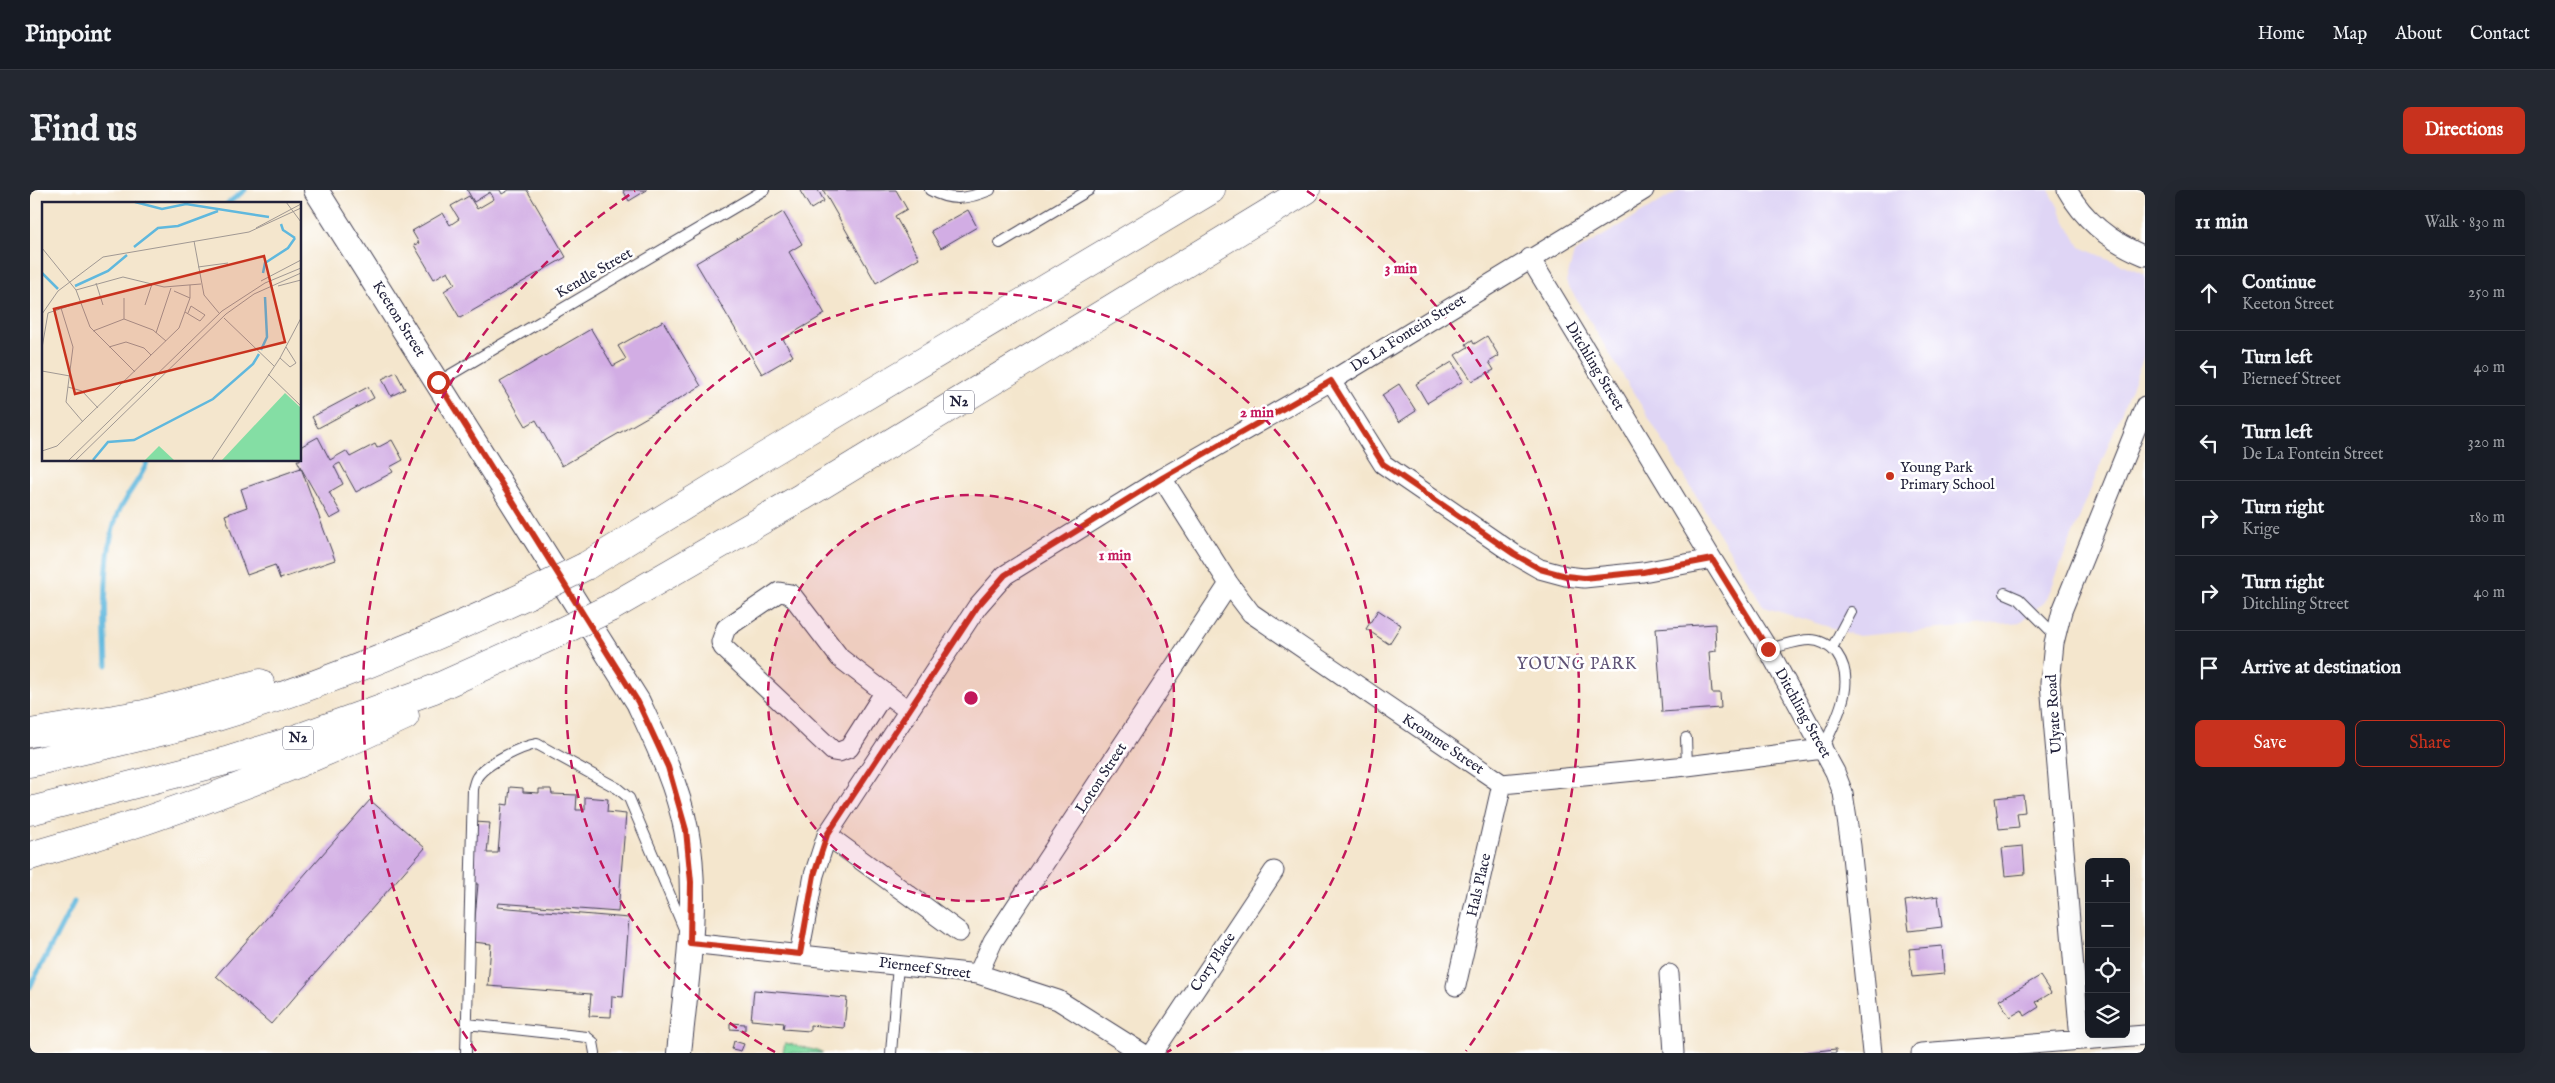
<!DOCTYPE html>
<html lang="en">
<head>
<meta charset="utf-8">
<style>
	body { margin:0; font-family:"IM FELL English",serif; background:#242831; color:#f1f3f6 }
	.controls { position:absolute; right:15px; bottom:15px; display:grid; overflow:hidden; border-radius:8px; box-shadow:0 5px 20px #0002 }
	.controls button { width:45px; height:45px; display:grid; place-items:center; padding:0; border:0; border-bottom:1px solid #363941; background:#171b24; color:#f1f3f6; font:25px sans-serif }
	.stop { position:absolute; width:15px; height:15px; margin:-11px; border:4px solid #c8321e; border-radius:50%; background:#fff }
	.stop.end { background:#c8321e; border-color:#fff; box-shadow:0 1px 5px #0008 }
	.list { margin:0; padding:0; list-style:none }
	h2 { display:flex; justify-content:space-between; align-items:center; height:65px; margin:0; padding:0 20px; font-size:21px }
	h2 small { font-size:16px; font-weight:400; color:#9ea1a6 }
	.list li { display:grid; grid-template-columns:32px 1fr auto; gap:15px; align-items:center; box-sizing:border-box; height:75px; padding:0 20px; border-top:1px solid #363941 }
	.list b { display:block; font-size:19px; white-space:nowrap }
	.list p { margin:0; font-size:16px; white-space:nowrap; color:#9ea1a6 }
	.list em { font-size:16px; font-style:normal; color:#9ea1a6 }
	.actions { display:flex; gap:10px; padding:15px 20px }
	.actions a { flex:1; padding:11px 0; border:1px solid #c8321e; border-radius:8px; text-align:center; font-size:18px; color:#c8321e }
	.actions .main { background:#c8321e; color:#fff }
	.icon { flex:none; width:28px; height:28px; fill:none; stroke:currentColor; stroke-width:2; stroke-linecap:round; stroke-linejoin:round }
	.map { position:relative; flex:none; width:2115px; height:863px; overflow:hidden; border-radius:8px }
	header { display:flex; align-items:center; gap:30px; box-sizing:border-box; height:70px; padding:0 25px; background:#171b24; border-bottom:1px solid #363941 }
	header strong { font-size:24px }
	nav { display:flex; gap:28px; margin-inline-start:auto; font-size:18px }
	.intro { display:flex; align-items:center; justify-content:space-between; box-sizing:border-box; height:120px; padding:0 30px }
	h1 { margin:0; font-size:35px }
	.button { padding:12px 22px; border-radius:8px; background:#c8321e; color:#fff; font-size:18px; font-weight:700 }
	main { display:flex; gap:30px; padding:0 30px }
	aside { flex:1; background:#171b24; border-radius:8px; box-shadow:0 5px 20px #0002 }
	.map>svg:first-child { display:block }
	.built { fill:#dfd5f5 }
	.green { fill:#84dea4; stroke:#538070 }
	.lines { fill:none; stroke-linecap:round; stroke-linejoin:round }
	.stream { stroke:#60b8dd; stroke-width:5 }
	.building { fill:#d2ade4 }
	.service-casing { stroke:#423f51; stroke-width:12 }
	.minor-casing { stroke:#423f51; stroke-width:21 }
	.tertiary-casing { stroke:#423f51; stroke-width:26 }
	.motorway-casing { stroke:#423f51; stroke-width:29 }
	.service { stroke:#fff; stroke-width:10 }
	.minor { stroke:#fff; stroke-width:19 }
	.tertiary { stroke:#fff; stroke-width:24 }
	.motorway { stroke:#fff; stroke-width:28 }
	.motorway-bridge-casing { stroke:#423f51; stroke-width:29; stroke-linecap:butt }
	.motorway-bridge { stroke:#fff; stroke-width:28 }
	.route { stroke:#c8321e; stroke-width:6 }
	.ring { fill:none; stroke:#c2185b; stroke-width:2.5; stroke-dasharray:9 6 }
	.poi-dot { fill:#c8321e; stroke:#fff; stroke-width:2 }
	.labels { text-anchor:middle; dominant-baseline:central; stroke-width:5; stroke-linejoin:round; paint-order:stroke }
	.shield { fill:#fff; stroke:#646476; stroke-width:1 }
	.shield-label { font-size:14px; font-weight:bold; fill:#22223b }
	.street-label { font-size:15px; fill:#22223b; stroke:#fff }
	.poi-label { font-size:15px; fill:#22223b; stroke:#fff; text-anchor:start }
	.neighbourhood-label { font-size:16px; letter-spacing:1px; fill:#605376; stroke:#fff }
	.inset-river { fill:none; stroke:#60b8dd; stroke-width:2.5 }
	.inset-road { fill:none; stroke:#a09893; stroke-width:1 }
	.view { fill:#c8321e; fill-opacity:0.15; stroke:#c8321e; stroke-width:2.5 }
	.inset-edge { fill:none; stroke:#22223b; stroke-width:2.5 }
	.centre { fill:#c2185b; stroke:#fff; stroke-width:2.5 }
	.ring-label { font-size:15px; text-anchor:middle; font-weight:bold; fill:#c2185b; stroke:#fff; stroke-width:5; stroke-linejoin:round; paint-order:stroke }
</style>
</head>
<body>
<header>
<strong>Pinpoint</strong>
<nav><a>Home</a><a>Map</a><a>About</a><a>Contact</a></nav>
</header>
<div class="intro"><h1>Find us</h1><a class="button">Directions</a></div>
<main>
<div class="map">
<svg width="2115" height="863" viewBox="0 0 2115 863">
	<rect width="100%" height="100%" fill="#fff"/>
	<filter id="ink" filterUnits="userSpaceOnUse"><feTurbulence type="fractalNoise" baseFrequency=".02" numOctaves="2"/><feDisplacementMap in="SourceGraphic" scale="10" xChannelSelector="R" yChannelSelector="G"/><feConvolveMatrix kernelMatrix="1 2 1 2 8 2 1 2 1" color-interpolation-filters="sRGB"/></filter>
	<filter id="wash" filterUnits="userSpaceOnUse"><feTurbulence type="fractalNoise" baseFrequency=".0096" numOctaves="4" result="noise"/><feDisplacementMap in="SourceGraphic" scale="20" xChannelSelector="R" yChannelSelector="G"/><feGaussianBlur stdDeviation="1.12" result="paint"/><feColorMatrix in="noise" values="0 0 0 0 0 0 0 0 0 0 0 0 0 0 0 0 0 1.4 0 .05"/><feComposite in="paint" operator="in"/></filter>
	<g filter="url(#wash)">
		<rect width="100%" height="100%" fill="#f4e6cd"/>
		<path class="built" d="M1650 0H2019L2050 57 2115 84V163L2017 409 1991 432 1828 446 1734 417 1536 92 1544 63Z"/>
		<path class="green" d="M755 853 792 862V863H753Z"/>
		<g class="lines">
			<path class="stream" d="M197 14 215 0
				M77 475C75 432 72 362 88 323 96 304 111 290 118 270
				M0 797 44 712"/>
		</g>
		<g id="blocks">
			<path class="building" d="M437 0H470L472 4 479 0H497L536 67 430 128 414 101 425 94 418 81 404 89 384 55 389 53 382 41 413 23 420 35 429 29 421 16 439 6 447 19 464 9 460 2 444 12Z
				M593 0H617L599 11Z
				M772 0H788L794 11 781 19 770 1Z
				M793 0H866L877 19 865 26 889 68 846 93Z
				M938 20 947 37 911 58 901 41Z
				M753 22 772 54 759 62 795 124 753 149 763 166 732 184 666 73Z
				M633 131 671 196 532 276 506 230 496 236 470 192 561 139 583 176 596 169 588 156Z
				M1457 146 1469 166 1459 172 1464 180 1442 191 1425 165 1438 157 1436 154 1442 150 1444 154Z
				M1422 172 1433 191 1397 213 1386 194Z
				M366 182 375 199 361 206 352 189Z
				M1369 194 1386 221 1369 232 1352 205Z
				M338 197 344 208 288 238 282 227Z
				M288 247 300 270 316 261 320 267 345 254 347 258 362 250 373 270 360 277 363 282 326 302 310 273 304 276 313 294 299 302 311 323 300 329 271 278 305 370 250 389 245 375 217 385 195 325 217 317 211 299 271 278 267 270H270V257Z
				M1348 420 1371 435 1359 454 1336 439Z
				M1685 434 1686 461 1679 462 1682 503H1690L1691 518 1632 522 1626 438Z
				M480 597 493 598V602L509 603V599H521L522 604 547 605 546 620H555V607L578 609 577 622 596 624 588 722 468 713 467 717 599 728 593 807 582 806 581 827 559 826 561 804 458 796 461 754 443 752 448 694H441L445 632 460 633 457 663H468L472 614 478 615Z
				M1993 605 1995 622 1987 623 1989 637 1969 639 1965 608Z
				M340 610 395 658 241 834 186 786Z
				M1993 656 1995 684 1975 686 1972 658Z
				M1908 706 1912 737 1879 741 1875 711Z
				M1912 756 1914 784 1882 787 1879 759Z
				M2010 786 2021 803 2006 812 2009 817 1995 826 1992 820 1980 827 1969 810Z
				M724 800 817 808 814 838 780 835V841L753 839 754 833 721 830Z
				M700 833 715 834V840L700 839Z
				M704 851 714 854 711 861 702 859Z
				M1806 859V863H1777V862Z"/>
		</g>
	</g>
	<g filter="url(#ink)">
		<use href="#blocks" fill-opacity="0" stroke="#423f51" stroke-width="1"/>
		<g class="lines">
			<defs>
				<path id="service" d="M900 0C921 12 938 9 960 0
					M970 53 1059 0
					M408 192 734 0
					M1975 403 1989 409 2026 446
					M1802 458 1821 422
					M1738 459C1752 456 1767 450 1780 450 1791 450 1800 456 1807 464 1828 494 1805 530 1793 559
					M1656 548 1657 576
					M437 834 557 847 563 852 565 863
					M436 863 443 599C444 595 445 590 447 587 455 574 492 556 507 554L587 598 599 608 655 741
					M861 863 868 775"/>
				<path id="minor" d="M2037 0C2055 32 2081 52 2115 66
					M1500 68 1682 369 1738 459 1805 582 1813 603 1821 656 1842 863
					M1301 191 1353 274 1484 364 1510 379 1536 386 1554 388 1613 382 1682 369
					M1132 288 1199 394 1221 423 1472 594 1657 576 1793 559
					M854 503 819 558 809 562 803 561 693 457 691 452 696 438 749 402 761 404 810 468 879 521
					M797 645 929 742
					M660 753 948 784 1028 810 1112 863
					M769 764 784 685 797 645 947 417 975 385 1132 288 1301 191 1614 0
					M948 784 963 751 1199 394
					M1639 784 1644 863
					M1426 796 1472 594
					M2050 850 2020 493 2024 453 2032 421 2115 216
					M1123 863 1244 681
					M1891 863 2115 845"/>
				<path id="tertiary" d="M286 0 608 512C627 553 647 594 656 639 670 708 656 794 649 863"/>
				<path id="motorway" d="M556 376 735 266 1181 0
					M580 418 772 307 1276 0
					M0 543 114 524 230 493
					M0 573C61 558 123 545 184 528 291 496 396 452 497 405
					M0 621 196 571 257 552 404 499 526 444
					M0 666C128 630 255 583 375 526"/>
			</defs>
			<use href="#service" class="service-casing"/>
			<use href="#minor" class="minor-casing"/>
			<use href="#tertiary" class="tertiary-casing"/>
			<use href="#motorway" class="motorway-casing"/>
			<use href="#service" class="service"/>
			<use href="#minor" class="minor"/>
			<use href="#tertiary" class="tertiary"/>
			<use href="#motorway" class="motorway"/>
			<defs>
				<path id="motorway-bridge" d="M497 405 556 376
					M526 444 580 418"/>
			</defs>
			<use href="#motorway-bridge" class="motorway-bridge-casing"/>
			<use href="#motorway-bridge" class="motorway-bridge"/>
		</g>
	</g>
	<g class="lines" filter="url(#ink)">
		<path class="route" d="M408 192 608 512 638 577 656 640 661 692 660 753 770 764 784 685 797 645 947 417 975 385 1132 288 1301 191 1353 274 1484 364 1510 379 1536 386 1554 388 1613 382 1682 369 1738 459"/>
	</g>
	<circle cx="941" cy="508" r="203" fill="#c2185b" fill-opacity=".12"/>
	<g class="ring">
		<circle cx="941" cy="508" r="203"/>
		<path d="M745 862A405 405 0 1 1 1137 862"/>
		<path d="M446 861A608 608 0 0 1 605 1M1277 1A608 608 0 0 1 1436 861"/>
	</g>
	<circle class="poi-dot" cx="1860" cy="286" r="5"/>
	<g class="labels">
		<g class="shield">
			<rect x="914" y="200.5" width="30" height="23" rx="4"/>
			<rect x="253" y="536.5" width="30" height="23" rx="4"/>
		</g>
		<g class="shield-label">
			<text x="929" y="212">N2</text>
			<text x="268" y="548">N2</text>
		</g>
		<g class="street-label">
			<text transform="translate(564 83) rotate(-30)">Kendle Street</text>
			<text transform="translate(369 129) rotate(58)">Keeton Street</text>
			<text transform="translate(1378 143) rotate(-32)">De La Fontein Street</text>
			<text transform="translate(1565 176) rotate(59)">Ditchling Street</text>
			<text transform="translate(1773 523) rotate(61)">Ditchling Street</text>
			<text transform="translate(2024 524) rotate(-94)">Ulyate Road</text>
			<text transform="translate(1413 554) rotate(34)">Kromme Street</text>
			<text transform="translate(1071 588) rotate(-57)">Loton Street</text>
			<text transform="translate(1449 695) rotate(-77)">Hals Place</text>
			<text transform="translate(1183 772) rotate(-56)">Cory Place</text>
			<text transform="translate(895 778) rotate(7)">Pierneef Street</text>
		</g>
		<g class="poi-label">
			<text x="1870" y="277">Young Park<tspan x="1870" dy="17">Primary School</tspan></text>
		</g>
		<g class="neighbourhood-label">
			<text x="1547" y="475">YOUNG PARK</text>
		</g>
	</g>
	<g transform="translate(12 12)">
		<rect width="259" height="259" fill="#f4e6cd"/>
		<path d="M243 191 259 206V258H180ZM117 244 132 258H103Z" fill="#84dea4"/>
		<path class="inset-river" d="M93 0 120 7 144 2 227 15M239 22 241 28 253 36M92 45 116 26 136 24 176 9M0 71 16 87M221 71 223 61 246 46 253 36M33 84 66 69 85 53M219 148 225 135 223 95M51 258 66 240 92 238 171 197 211 162 217 152"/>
		<path class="inset-road" d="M244 0 259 20M214 26 259 2M152 39 162 93 177 111M0 46 34 88 48 125 93 170M156 65 186 61M219 79 259 58M54 81 61 103M236 84 259 78M34 88 81 75 122 85 159 82M132 89 148 96M82 96V117M103 103 110 82M19 106 31 145 24 200 41 220M143 110 158 119 163 113 149 104 146 111M0 112 16 89 61 55 207 30 259 6M182 116 232 164M51 129 82 117 111 128 124 139M114 131 129 86M67 145 84 140 102 146 109 153M0 146 6 111 39 100M238 156 248 165 254 161 244 145M0 169 28 174M226 172 259 204M26 185 40 189 56 206M0 249 15 244 137 126 148 96V83M27 258 180 109 223 81 259 66M34 258 184 112 212 92 259 71M170 258 238 156 259 116"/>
		<path class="view" d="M222 54 243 140 33 192 12 107Z"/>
		<rect width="259" height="259" class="inset-edge"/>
	</g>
	<circle cx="941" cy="508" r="8" class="centre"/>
	<g class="ring-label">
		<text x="1371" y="83">3 min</text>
		<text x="1227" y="227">2 min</text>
		<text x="1085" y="370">1 min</text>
	</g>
</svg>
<div class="controls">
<button>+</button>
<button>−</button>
<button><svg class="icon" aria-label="locate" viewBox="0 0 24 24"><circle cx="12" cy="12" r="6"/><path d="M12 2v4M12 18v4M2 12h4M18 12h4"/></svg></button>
<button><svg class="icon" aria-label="layers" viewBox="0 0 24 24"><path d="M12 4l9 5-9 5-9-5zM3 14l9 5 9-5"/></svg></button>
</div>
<div class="stop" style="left:408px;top:192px"></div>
<div class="stop end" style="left:1738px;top:459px"></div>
</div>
<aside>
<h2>11 min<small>Walk · 830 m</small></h2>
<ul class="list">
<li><svg class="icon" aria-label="ahead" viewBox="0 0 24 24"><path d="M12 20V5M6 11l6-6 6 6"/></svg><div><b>Continue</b><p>Keeton Street</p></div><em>250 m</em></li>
<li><svg class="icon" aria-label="left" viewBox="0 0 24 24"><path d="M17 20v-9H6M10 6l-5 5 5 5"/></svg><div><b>Turn left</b><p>Pierneef Street</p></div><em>40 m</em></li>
<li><svg class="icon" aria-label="left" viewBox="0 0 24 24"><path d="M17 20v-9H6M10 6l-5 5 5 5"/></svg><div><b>Turn left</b><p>De La Fontein Street</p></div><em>320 m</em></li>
<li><svg class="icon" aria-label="right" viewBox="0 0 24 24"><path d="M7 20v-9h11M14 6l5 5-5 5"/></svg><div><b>Turn right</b><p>Krige</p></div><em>180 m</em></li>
<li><svg class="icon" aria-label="right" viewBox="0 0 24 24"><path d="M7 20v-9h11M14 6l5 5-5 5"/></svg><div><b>Turn right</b><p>Ditchling Street</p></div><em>40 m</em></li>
<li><svg class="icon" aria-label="arrive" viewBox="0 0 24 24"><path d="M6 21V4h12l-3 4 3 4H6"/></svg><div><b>Arrive at destination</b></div></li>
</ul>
<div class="actions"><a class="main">Save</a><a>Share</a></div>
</aside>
</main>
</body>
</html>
